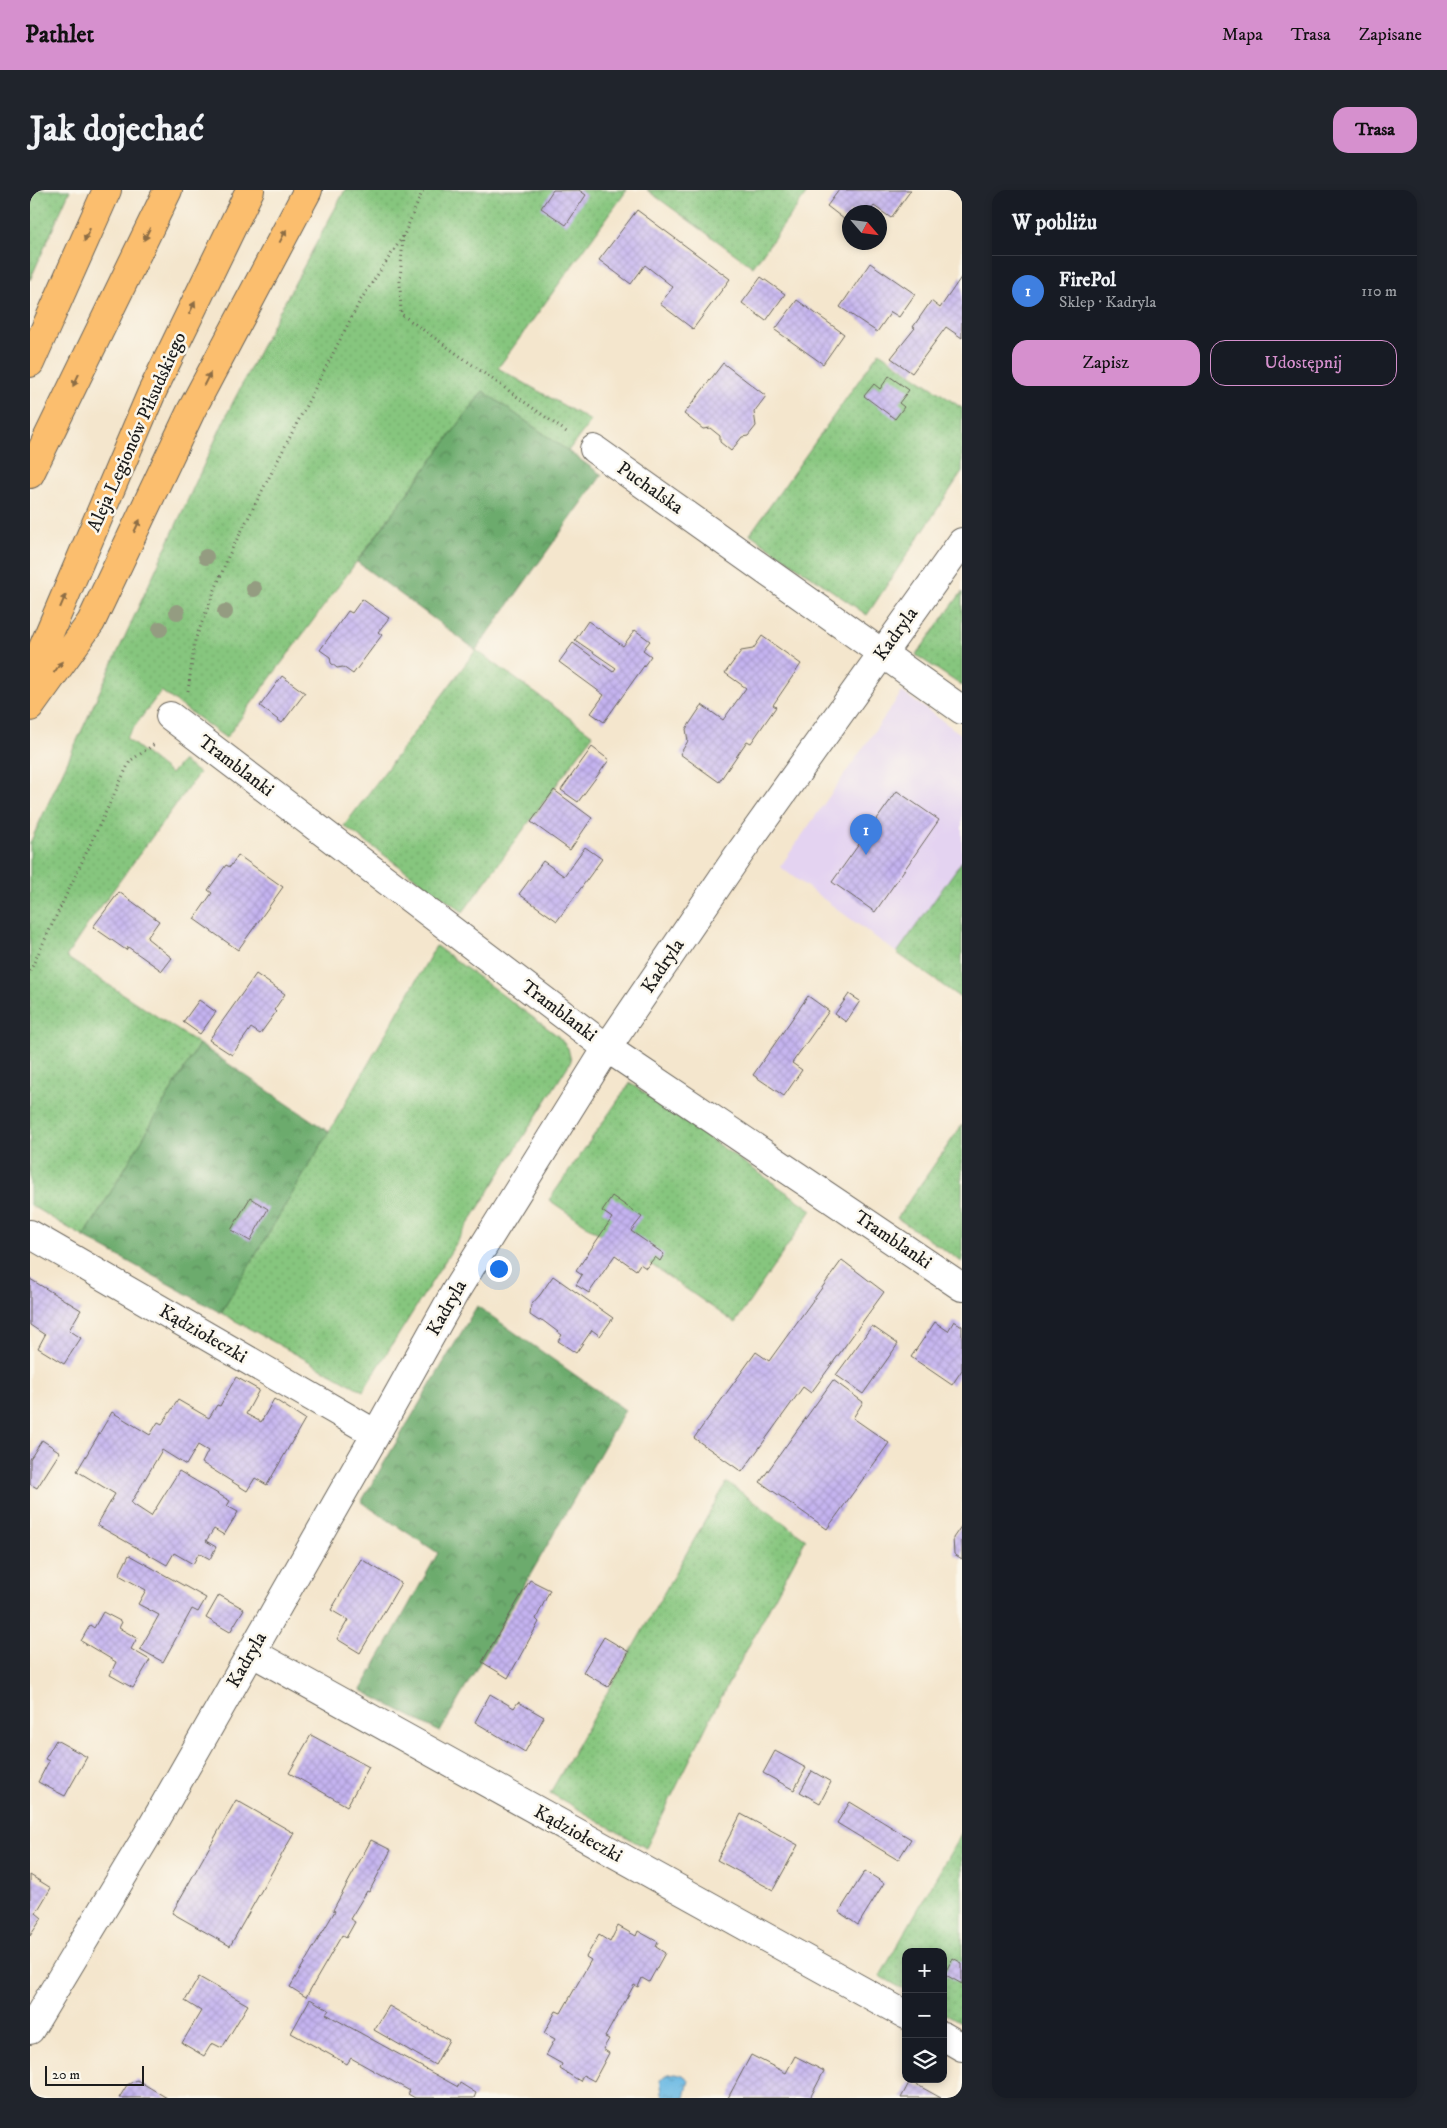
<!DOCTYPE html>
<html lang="pl">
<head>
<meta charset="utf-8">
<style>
	body { margin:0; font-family:"IM FELL DW Pica",serif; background:#20242c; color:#f1f3f6 }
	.controls { position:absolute; right:15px; bottom:15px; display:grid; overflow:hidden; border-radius:10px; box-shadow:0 2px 8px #0003 }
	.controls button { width:45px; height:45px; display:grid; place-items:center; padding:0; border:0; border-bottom:1px solid #363941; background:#171b24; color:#f1f3f6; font:25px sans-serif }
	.compass { position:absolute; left:812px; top:15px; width:45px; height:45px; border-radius:50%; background:#171b24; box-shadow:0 2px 8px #0003; rotate:118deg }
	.scale { position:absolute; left:15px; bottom:12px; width:99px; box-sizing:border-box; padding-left:5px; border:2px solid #1c1c1c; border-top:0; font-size:14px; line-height:18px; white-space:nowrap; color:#1c1c1c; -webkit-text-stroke:4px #fbf7ec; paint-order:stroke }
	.you { position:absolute; left:468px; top:1078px; width:18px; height:18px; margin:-12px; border:4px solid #fff; border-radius:50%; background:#1a73e8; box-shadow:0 0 0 8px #1a73e833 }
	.badge { display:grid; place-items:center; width:32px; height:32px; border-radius:50%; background:#d690ce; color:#fff; font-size:16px; font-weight:700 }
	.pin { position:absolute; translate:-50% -41px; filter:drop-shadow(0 1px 2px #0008) }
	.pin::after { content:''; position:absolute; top:26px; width:18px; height:15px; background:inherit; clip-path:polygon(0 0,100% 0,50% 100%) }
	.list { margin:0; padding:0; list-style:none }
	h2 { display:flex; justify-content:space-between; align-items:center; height:65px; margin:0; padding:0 20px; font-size:21px }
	h2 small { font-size:16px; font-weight:400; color:#9ea1a6 }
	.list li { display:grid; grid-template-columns:32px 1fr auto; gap:15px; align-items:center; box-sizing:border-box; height:70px; padding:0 20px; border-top:1px solid #363941 }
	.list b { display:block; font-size:19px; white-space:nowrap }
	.list p { margin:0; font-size:16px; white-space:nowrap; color:#9ea1a6 }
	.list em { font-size:16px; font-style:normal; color:#9ea1a6 }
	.actions { display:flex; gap:10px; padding:15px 20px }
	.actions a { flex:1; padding:11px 0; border:1px solid #d690ce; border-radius:15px; text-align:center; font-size:18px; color:#d690ce }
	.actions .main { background:#d690ce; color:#111 }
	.icon { flex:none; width:28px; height:28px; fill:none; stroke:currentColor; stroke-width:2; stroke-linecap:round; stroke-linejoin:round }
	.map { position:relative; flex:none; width:932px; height:1908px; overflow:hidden; border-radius:15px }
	header { display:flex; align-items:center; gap:30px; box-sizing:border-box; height:70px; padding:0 25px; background:#d690ce; color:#111 }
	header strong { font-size:24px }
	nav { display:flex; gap:28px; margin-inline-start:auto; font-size:18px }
	.intro { display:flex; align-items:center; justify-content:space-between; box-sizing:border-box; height:120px; padding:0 30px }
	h1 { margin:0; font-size:35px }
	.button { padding:12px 22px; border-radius:15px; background:#d690ce; color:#111; font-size:18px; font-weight:700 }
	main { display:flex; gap:30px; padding:0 30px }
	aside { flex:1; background:#171b24; border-radius:15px; box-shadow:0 2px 8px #0003 }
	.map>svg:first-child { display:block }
	.built { fill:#e4d3f1 }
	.grass { fill:url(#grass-dots); stroke:#51714d }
	.forest { fill:url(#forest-crowns); stroke:#446444 }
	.water { fill:url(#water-ripples); stroke:#426a80 }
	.building { fill:url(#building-cross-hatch) }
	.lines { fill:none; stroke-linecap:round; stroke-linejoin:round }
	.minor-casing { stroke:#68635a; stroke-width:30 }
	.highway-casing { stroke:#68635a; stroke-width:30 }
	.path { stroke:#68635a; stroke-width:3; stroke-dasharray:1 4; stroke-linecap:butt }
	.minor { stroke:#fff; stroke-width:28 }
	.highway { stroke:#fbbe6e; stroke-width:28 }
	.tree { fill:#949c81 }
	.oneway { fill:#8c6d45 }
	.labels { text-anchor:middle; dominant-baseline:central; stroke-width:5; stroke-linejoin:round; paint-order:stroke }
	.street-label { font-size:19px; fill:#1c1c1c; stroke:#fbf7ec }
</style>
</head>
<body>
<header>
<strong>Pathlet</strong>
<nav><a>Mapa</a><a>Trasa</a><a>Zapisane</a></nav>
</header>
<div class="intro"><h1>Jak dojechać</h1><a class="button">Trasa</a></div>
<main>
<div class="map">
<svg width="932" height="1908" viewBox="0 0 932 1908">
	<defs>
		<pattern id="grass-dots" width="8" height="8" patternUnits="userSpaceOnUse" patternTransform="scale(1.25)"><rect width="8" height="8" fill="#86c67e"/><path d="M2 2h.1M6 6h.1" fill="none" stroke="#73aa6c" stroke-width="1.8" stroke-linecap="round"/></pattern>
		<pattern id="forest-crowns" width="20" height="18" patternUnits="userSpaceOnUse" patternTransform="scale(1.25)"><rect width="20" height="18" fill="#6cab6d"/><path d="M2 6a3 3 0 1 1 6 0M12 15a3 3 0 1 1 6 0" fill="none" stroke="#588a59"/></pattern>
		<pattern id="water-ripples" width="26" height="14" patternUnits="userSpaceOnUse" patternTransform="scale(1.25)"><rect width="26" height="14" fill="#68b8e3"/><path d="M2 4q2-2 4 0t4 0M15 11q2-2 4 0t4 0" fill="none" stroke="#5595b7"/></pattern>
		<pattern id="building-cross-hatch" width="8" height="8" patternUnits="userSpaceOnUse" patternTransform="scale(1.25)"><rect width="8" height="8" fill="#c4b3f0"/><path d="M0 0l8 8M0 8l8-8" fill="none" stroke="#a899cd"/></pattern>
	</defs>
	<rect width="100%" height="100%" fill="#fbf7ec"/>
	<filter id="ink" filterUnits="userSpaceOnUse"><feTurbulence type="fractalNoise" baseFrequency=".02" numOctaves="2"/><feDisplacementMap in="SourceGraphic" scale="10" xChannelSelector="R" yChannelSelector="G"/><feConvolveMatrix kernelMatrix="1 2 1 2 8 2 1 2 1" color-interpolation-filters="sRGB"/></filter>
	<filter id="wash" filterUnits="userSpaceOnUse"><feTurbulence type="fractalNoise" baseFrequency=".0096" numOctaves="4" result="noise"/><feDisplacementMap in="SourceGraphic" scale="20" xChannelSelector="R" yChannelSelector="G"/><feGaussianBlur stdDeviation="1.12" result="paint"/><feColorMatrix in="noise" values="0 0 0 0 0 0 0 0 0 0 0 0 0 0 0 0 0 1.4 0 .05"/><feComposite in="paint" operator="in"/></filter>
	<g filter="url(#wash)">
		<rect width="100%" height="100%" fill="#f4e6cd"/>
		<path class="built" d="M872 502 932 545V671L867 763 750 677Z"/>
		<path class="grass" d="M0 0H40L0 90Z
			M315 0H597L468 178 561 231 538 261 453 201 196 548 131 501 96 548 141 584 152 571 169 583 58 734 36 767 169 854 54 1047 0 1015V653L199 220 246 128Z
			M617 0H779L723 77Z
			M849 162 932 218V282L837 425 720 344Z
			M932 402V496L886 465Z
			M446 460 563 545 433 722 314 636Z
			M932 671V809L867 763Z
			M406 756 528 846 538 858 541 871 333 1201 191 1123 299 942Z
			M600 893 782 1020 705 1133 593 1055 590 1058 519 1010Z
			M932 935V1072L867 1028Z
			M697 1292 776 1349 686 1517 616 1658 520 1603Z
			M932 1642V1833L913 1822V1762H876V1801L850 1786Z"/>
		<path class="forest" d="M453 201 572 285 446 460 327 372Z
			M169 854 299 942 191 1123 54 1047Z
			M447 1116 595 1220 410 1542 331 1500 408 1363 331 1312Z"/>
		<path class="water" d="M646 1883 653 1885 659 1890 655 1908H633L630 1890 638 1884Z"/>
		<g id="blocks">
			<path class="building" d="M523 0H549L556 5 536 35 511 18Z
				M809 0H881L861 28 844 16 839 22H819V33L797 16Z
				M607 20 700 89 663 139 630 114 643 97 615 75 601 94 569 70Z
				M840 73 885 104 869 127 861 122 847 142 810 117Z
				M932 86V148L916 137 882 183 861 168 885 138 883 137 901 111 910 118Z
				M731 87 755 104 736 131 712 113Z
				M767 110 814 144 793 174 745 140Z
				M693 173 736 206 724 222 726 236 718 246 712 247 701 261 690 252V246L680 238 673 239 654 224Z
				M859 186 879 200 869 213 874 217 865 229 834 206 844 194 850 199Z
				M332 409 359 428 348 442 352 445 323 484 313 477 307 478 301 473 300 467 290 460 318 421 322 423Z
				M558 431 593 456 605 440 620 451 613 460 621 466 574 532 561 523 574 505 529 472 543 453 583 482 586 478 545 450Z
				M732 446 771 474 743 515 746 517 721 553 717 551 689 592 650 564 658 551 656 539 672 515 693 530 716 498 695 483 711 461 723 459Z
				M252 486 275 503 252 533 230 516Z
				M562 557 579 570 548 612 531 600Z
				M524 600 562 628 540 660 501 632Z
				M867 601 909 630 845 722 802 692Z
				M555 657 572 669 527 731 489 704 513 671 534 686Z
				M208 665 253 697 208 760 164 729 182 703 178 700 196 675 200 677Z
				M89 702 129 731 117 748 142 768 132 781 98 757 96 760 63 737Z
				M226 784 255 804 244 820 246 822 230 844 221 838 202 865 179 850Z
				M819 804 830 811 816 832 805 824Z
				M778 806 799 821 762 873 772 880 754 906 723 885Z
				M169 810 186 822 170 844 153 832Z
				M582 1006 612 1027 601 1041 634 1064 630 1071 625 1067 616 1078 610 1074 606 1080 585 1065 559 1103 546 1095 552 1085 546 1081 582 1028 572 1021Z
				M220 1008 238 1019 220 1051 201 1040Z
				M812 1070 854 1102 781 1203 773 1197 712 1282 664 1248 726 1162 739 1171Z
				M523 1086 583 1128 570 1146 562 1140 546 1163 528 1151 532 1145 512 1130 509 1131 500 1125 501 1115 510 1105Z
				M0 1089 51 1120 39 1140 51 1148 34 1174 8 1158 15 1145 0 1135Z
				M924 1131 932 1136V1180L922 1195 881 1167 905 1132 918 1141Z
				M842 1136 868 1154 833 1204 806 1185Z
				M206 1187 229 1200 216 1224 231 1232 244 1209 275 1229 237 1295 225 1288 217 1301 172 1273 178 1261 168 1255 156 1275 132 1260 101 1313 121 1326 149 1281 200 1311 197 1316 208 1322 194 1345 184 1339 176 1351 186 1357 180 1369 169 1363 163 1374 144 1363 137 1375 67 1335 85 1304 47 1281 82 1222 120 1245 128 1232 132 1234 148 1210 179 1228 187 1215 190 1216Z
				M803 1190 833 1212 823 1228 859 1253 797 1339 730 1292Z
				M12 1250 30 1262 7 1298 0 1294V1269Z
				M932 1335V1369L924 1364 923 1348Z
				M99 1365 176 1408 168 1422 162 1419 133 1472 110 1459 129 1425 108 1414 116 1400 89 1385Z
				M331 1369 371 1393 330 1463 307 1449 318 1430 301 1420Z
				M500 1390 520 1400 506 1429 509 1432 478 1488 452 1472Z
				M189 1405 214 1419 200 1442 176 1428Z
				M73 1422 92 1432 89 1438 107 1448 101 1459 120 1470 103 1498 80 1485 86 1472 51 1451 60 1435 64 1438Z
				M574 1447 599 1462 578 1497 553 1482Z
				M460 1504 484 1518 488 1512 514 1527 495 1562 445 1532Z
				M281 1545 339 1577 317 1616 259 1583Z
				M26 1550 57 1567 35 1606 8 1592 19 1571 15 1569Z
				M745 1561 776 1578 764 1600 733 1583Z
				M782 1581 801 1592 790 1613 770 1602Z
				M206 1610 264 1643 200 1756 142 1723Z
				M820 1612 881 1649 868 1670 807 1633Z
				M711 1624 768 1655 743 1700 687 1670Z
				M341 1650 361 1660 339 1702 337 1701 320 1729 325 1732 316 1748 312 1745 276 1807 260 1797 305 1721 303 1720Z
				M835 1681 854 1693 828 1735 809 1722Z
				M0 1685 21 1698 6 1723 12 1728 0 1746Z
				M588 1736 606 1746 608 1741 628 1752 626 1757 635 1763 619 1792 612 1788 608 1797 604 1795 575 1847 579 1849 573 1859 579 1863 564 1891 553 1885 550 1891 530 1879 532 1874 516 1865 525 1849 514 1843 526 1821 531 1823 561 1770 556 1767 569 1745 580 1752Z
				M923 1768 932 1773V1794L914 1784Z
				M169 1787 218 1815 192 1858 182 1853 174 1866 152 1853 171 1821 155 1811Z
				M280 1809 299 1820 296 1824 428 1897 430 1893 446 1903 444 1908H385L378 1904 380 1901 321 1868 317 1874 261 1843Z
				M359 1816 419 1850 405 1875 344 1840Z
				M721 1865 756 1883 765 1866 794 1881 780 1908H698Z
				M107 1890 137 1908H89L97 1895Z
				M880 1891 911 1908H871Z"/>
		</g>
	</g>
	<g filter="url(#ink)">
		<use href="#blocks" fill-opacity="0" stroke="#68635a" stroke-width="1"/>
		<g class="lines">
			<defs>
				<path id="minor" d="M564 259 932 520
					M140 526 577 858 932 1097
					M0 1044 346 1244
					M221 1462 876 1825
					M0 1840 115 1649 346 1244 425 1102 577 858 707 667 932 352
					M913 1846 932 1857"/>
				<path id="highway" d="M0 173 77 0
					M0 284 138 0
					M0 488 122 202 220 0
					M0 517 61 432 161 221 278 0"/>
			</defs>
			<use href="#minor" class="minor-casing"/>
			<use href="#highway" class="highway-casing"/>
			<path class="path" d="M373 46 370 91 371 124 538 243
				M158 501 165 450 198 367 330 111 374 45 393 0
				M0 781 100 571 126 553"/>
			<use href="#minor" class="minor"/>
			<use href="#highway" class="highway"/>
		</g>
		<g class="tree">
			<circle cx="176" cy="367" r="8"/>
			<circle cx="224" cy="399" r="8"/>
			<circle cx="147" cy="422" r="8"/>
			<circle cx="195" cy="422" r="8"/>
			<circle cx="130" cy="439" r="8"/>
		</g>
		<defs><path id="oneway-solid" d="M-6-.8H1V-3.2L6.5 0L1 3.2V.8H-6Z" transform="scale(1.25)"/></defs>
		<g class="oneway">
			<use href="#oneway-solid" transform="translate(117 44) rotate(116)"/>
			<use href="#oneway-solid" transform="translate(57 45) rotate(114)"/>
			<use href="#oneway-solid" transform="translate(253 46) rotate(-62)"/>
			<use href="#oneway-solid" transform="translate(162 118) rotate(-64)"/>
			<use href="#oneway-solid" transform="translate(177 189) rotate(-63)"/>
			<use href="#oneway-solid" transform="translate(46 190) rotate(116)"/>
			<use href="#oneway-solid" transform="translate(107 336) rotate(-65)"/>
			<use href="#oneway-solid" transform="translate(33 411) rotate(-67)"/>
			<use href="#oneway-solid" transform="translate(28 477) rotate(-54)"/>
		</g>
	</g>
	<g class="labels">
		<g class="street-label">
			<text transform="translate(107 242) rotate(-66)">Aleja Legionów Piłsudskiego</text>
			<text transform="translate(620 298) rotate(35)">Puchalska</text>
			<text transform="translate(866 444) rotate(-54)">Kadryla</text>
			<text transform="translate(206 576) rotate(37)">Tramblanki</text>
			<text transform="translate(633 776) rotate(-56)">Kadryla</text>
			<text transform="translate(529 821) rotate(37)">Tramblanki</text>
			<text transform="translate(863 1050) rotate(34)">Tramblanki</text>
			<text transform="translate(417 1118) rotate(-60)">Kadryla</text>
			<text transform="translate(173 1144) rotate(30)">Kądziołeczki</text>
			<text transform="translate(217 1470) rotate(-60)">Kadryla</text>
			<text transform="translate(548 1644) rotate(29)">Kądziołeczki</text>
		</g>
	</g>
</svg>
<div class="controls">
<button>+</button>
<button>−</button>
<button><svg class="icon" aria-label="layers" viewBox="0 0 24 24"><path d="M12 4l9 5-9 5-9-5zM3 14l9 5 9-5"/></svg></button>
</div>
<svg class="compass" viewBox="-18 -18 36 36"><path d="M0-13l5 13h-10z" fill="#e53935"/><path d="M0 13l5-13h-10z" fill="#9ea1a6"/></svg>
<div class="scale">20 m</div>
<div class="you"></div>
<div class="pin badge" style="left:836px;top:665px;background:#3f7fe0">1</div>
</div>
<aside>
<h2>W pobliżu<small></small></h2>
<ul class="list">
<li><span class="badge" style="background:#3f7fe0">1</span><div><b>FirePol</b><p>Sklep · Kadryla</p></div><em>110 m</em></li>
</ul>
<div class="actions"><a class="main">Zapisz</a><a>Udostępnij</a></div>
</aside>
</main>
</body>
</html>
